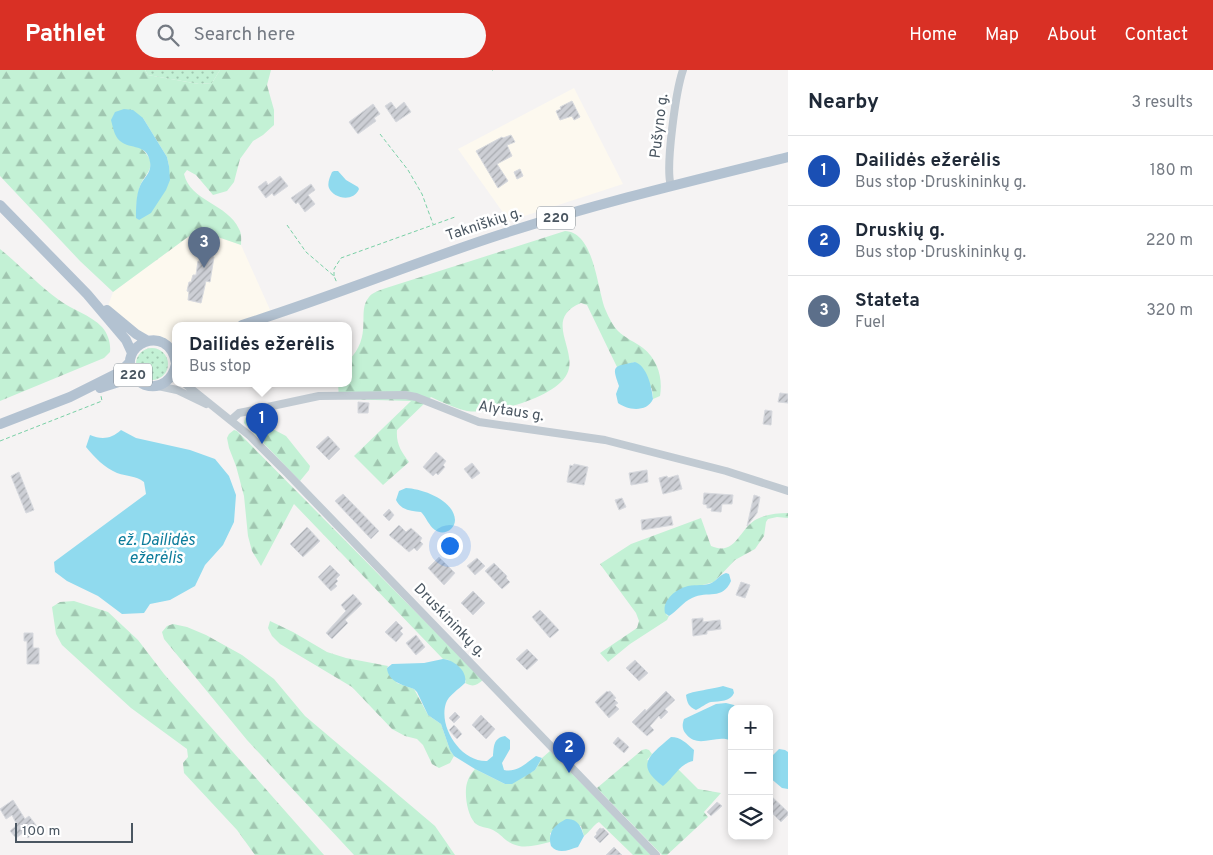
<!DOCTYPE html>
<html lang="en">
<head>
<meta charset="utf-8">
<style>
	body { margin:0; font-family:Overpass,sans-serif; background:#f6f6f7; color:#1f2937 }
	.controls { position:absolute; right:15px; bottom:15px; display:grid; overflow:hidden; border-radius:10px; box-shadow:0 2px 8px #0003 }
	.controls button { width:45px; height:45px; display:grid; place-items:center; padding:0; border:0; border-bottom:1px solid #e0e1e3; background:#fff; color:#1f2937; font:25px sans-serif }
	.scale { position:absolute; left:15px; bottom:12px; width:118px; box-sizing:border-box; padding-left:5px; border:2px solid #4a5661; border-top:0; font-size:14px; line-height:18px; white-space:nowrap; color:#4a5661; -webkit-text-stroke:4px #fff; paint-order:stroke }
	.you { position:absolute; left:449px; top:475px; width:18px; height:18px; margin:-12px; border:4px solid #fff; border-radius:50%; background:#1a73e8; box-shadow:0 0 0 8px #1a73e833 }
	.badge { display:grid; place-items:center; width:32px; height:32px; border-radius:50%; background:#d93025; color:#fff; font-size:16px; font-weight:700 }
	.pin { position:absolute; translate:-50% -41px; filter:drop-shadow(0 1px 2px #0008) }
	.pin::after { content:''; position:absolute; top:26px; width:18px; height:15px; background:inherit; clip-path:polygon(0 0,100% 0,50% 100%) }
	.popup { position:absolute; left:172px; top:252px; width:180px; height:65px; box-sizing:border-box; display:grid; place-content:center; border-radius:10px; background:#fff; filter:drop-shadow(0 1px 4px #0005); font-size:16px; white-space:nowrap; color:#747a83 }
	.popup b { font-size:19px; color:#1f2937 }
	.popup::after { content:''; position:absolute; left:50%; top:100%; margin-left:-10px; border:10px solid transparent; border-top-color:#fff }
	.list { margin:0; padding:0; list-style:none }
	h2 { display:flex; justify-content:space-between; align-items:center; height:65px; margin:0; padding:0 20px; font-size:21px }
	h2 small { font-size:16px; font-weight:400; color:#747a83 }
	.list li { display:grid; grid-template-columns:32px 1fr auto; gap:15px; align-items:center; box-sizing:border-box; height:70px; padding:0 20px; border-top:1px solid #e0e1e3 }
	.list b { display:block; font-size:19px; white-space:nowrap }
	.list p { margin:0; font-size:16px; white-space:nowrap; color:#747a83 }
	.list em { font-size:16px; font-style:normal; color:#747a83 }
	.icon { flex:none; width:28px; height:28px; fill:none; stroke:currentColor; stroke-width:2; stroke-linecap:round; stroke-linejoin:round }
	.map { position:relative; flex:none; width:788px; height:785px; overflow:hidden }
	header { display:flex; align-items:center; gap:30px; box-sizing:border-box; height:70px; padding:0 25px; background:#d93025; color:#fff }
	header strong { font-size:24px }
	nav { display:flex; gap:28px; margin-inline-start:auto; font-size:18px }
	.search { width:350px; height:45px; background:#f6f6f7; display:flex; align-items:center; gap:12px; box-sizing:border-box; padding:0 18px; border-radius:28px; color:#747a83; font-size:19px }
	main { display:flex }
	aside { flex:1; background:#fff }
	.map>svg:first-child { display:block }
	.commercial { fill:#fdf9ef }
	.grass { fill:url(#grass-dots) }
	.forest { fill:url(#forest-firs); fill-rule:evenodd }
	.water { fill:#90daee }
	.building { fill:url(#building-hatch); stroke:#d7d9de }
	.lines { fill:none; stroke-linecap:round; stroke-linejoin:round }
	.path { stroke:#7ad0a6; stroke-width:1; stroke-dasharray:4 2.5; stroke-linecap:butt }
	.minor { stroke:#c1cad2; stroke-width:8 }
	.major { stroke:#b3c2d1; stroke-width:10 }
	.labels { text-anchor:middle; dominant-baseline:central; stroke-width:5; stroke-linejoin:round; paint-order:stroke }
	.shield { fill:#fff; stroke:#808990; stroke-width:1 }
	.shield-label { font-size:14px; font-weight:bold; fill:#4a5661 }
	.street-label { font-size:15px; fill:#4a5661; stroke:#fff }
	.water-label { font-size:16px; font-style:italic; fill:#0c7c9b; stroke:#fff }
</style>
</head>
<body>
<header>
<strong>Pathlet</strong>
<div class="search"><svg class="icon" aria-label="search" viewBox="0 0 24 24"><circle cx="10" cy="10" r="6"/><path d="M15 15l6 6"/></svg>Search here</div>
<nav><a>Home</a><a>Map</a><a>About</a><a>Contact</a></nav>
</header>
<main>
<div class="map">
<svg width="788" height="785" viewBox="0 0 788 785">
	<defs>
		<pattern id="grass-dots" width="8" height="8" patternUnits="userSpaceOnUse" patternTransform="scale(1.25)"><rect width="8" height="8" fill="#c3f1d5"/><path d="M2 2h.1M6 6h.1" fill="none" stroke="#a0c6b0" stroke-width="1.8" stroke-linecap="round"/></pattern>
		<pattern id="forest-firs" width="22" height="20" patternUnits="userSpaceOnUse" patternTransform="scale(1.25)"><rect width="22" height="20" fill="#c3f1d5"/><path d="M5 1l3.5 6h-7zM16 11l3.5 6h-7z" fill="#a0c6b0"/></pattern>
		<pattern id="building-hatch" width="6" height="6" patternUnits="userSpaceOnUse" patternTransform="scale(1.25)"><rect width="6" height="6" fill="#cdcfd5"/><path d="M-1 1l2-2M0 6l6-6M5 7l2-2" fill="none" stroke="#a8abb0"/></pattern>
	</defs>
	<rect width="100%" height="100%" fill="#f5f3f3"/>
	<path class="commercial" d="M574 18 623 114 509 151 458 79Z
		M192 164 215 166 241 175 271 242 236 255H176V274L155 266 143 264 108 236 113 222Z"/>
	<path class="grass" d="M145 0H220L212 13 199 14 148 5Z
		M136 294a16 16 0 1 1 32 0a16 16 0 1 1-32 0Z"/>
	<path class="forest" d="M0 0H145L148 5 199 14 212 13 220 0H271L267 15 274 40V55L263 65 253 71 240 89 234 112 227 121 213 125 196 105 187 100 184 104C190 131 228 134 239 159 242 164 241 170 241 175L215 166 192 164 113 222 80 191 0 106ZM143 48 167 87 169 96 139 150 136 147C136 138 137 128 139 119 144 101 162 98 140 77Z
		M565 161C595 162 597 221 606 241 609 248 613 256 618 261 625 268 635 272 643 278 658 290 663 308 660 326L653 329 652 319 635 292 617 297 587 235 581 233C542 249 579 280 567 304 555 328 492 345 467 341 454 338 442 332 431 327L397 360C396 374 401 381 409 392L383 415 354 386 411 331 339 329 338 313H348V291C374 266 356 242 369 227 372 223 378 221 383 219Z
		M0 179C20 195 38 215 59 230 72 240 91 245 102 257 108 264 111 273 110 282L104 288 0 331Z
		M255 342 267 356 286 366 310 396 309 400 300 411 244 353C245 346 248 345 255 342Z
		M234 360 237 361 483 610C476 616 473 617 465 613L466 611 449 590 443 589 294 434 261 496 252 481 248 466 244 426 236 396 229 378 227 368 229 364Z
		M788 443V448L777 447 768 449 766 452 764 466 755 479 735 490 714 512 703 515 666 545 669 546 667 550 630 574 608 592 600 583 637 558 639 551 636 543 600 494 631 474 701 448 711 476C736 487 739 458 757 449 767 444 778 443 788 443Z
		M74 531 108 542 138 570 164 604 324 785H255L237 760 184 703 183 693 188 687 187 679 131 638 62 575 56 564 52 537 60 532Z
		M270 551 293 562 327 582 346 588 388 596 387 598 397 613 414 619 428 645 441 654 450 680 454 686 450 693 439 698 432 694 423 675 417 669 405 666 392 659 352 617 280 574 272 566 268 558Z
		M173 554 187 557 206 565 242 585 274 609 305 646 435 756 455 785H354L247 670 164 569 162 562 167 556Z
		M646 679 649 680 652 684 647 690 678 699 698 719 721 723 704 742 708 747 667 785H662L597 718 642 680Z
		M550 681 651 785H633L599 752C593 755 590 762 584 766L581 756 550 763V772C540 774 529 778 519 776 504 772 504 766 493 760 487 757 480 758 475 753 467 745 464 723 467 713 468 708 471 704 475 699L505 714 512 713 535 700 542 688Z"/>
	<path class="water" d="M124 39 133 40 143 48 167 87 169 96 170 110 166 120 151 143 139 150 136 148C136 138 136 125 140 116 144 107 152 103 150 92 147 73 131 80 120 71 114 66 113 57 111 50L115 42Z
		M334 101H338L346 110 358 117 359 119C353 133 333 128 329 118 327 113 330 107 332 102Z
		M635 292C647 296 652 317 653 329 647 343 627 340 618 333L616 324 619 316C611 294 614 297 635 292Z
		M121 360 136 368 190 380 215 389 229 406 236 425 234 452 223 475 205 495 195 516 170 530 150 534 144 543 122 544 98 526 67 511 55 502 54 492 146 424 144 412C135 405 128 407 117 403 105 398 94 387 86 377L90 365C102 370 111 369 121 360Z
		M406 418C423 419 454 430 455 450 455 460 443 466 435 460 429 456 426 447 421 442 410 441 401 440 396 430L399 421Z
		M726 503 729 504 731 511C722 531 708 520 692 528 683 532 677 541 669 546L665 543C662 531 675 520 685 517 693 514 702 516 709 514 716 512 719 505 726 503Z
		M443 589C454 590 468 601 465 613 459 619 448 626 446 633 438 657 461 692 487 691L493 686C494 677 493 668 505 666L510 670V679L502 693 504 700C517 703 526 693 536 686L542 688 535 700 529 704 512 714H505L475 699 454 686 450 680 441 654 428 645 417 622 414 619C403 615 388 612 387 598L392 594 424 593Z
		M723 616 733 619 734 623C730 632 720 631 711 632 706 633 701 638 696 640 689 637 687 633 686 625 691 621 715 619 723 616Z
		M726 633 734 635 737 639H732V671C716 663 699 680 686 664 682 659 682 655 684 649L716 634Z
		M671 667C681 667 686 673 694 680L693 691C679 694 674 708 663 716 634 695 650 685 671 667Z
		M779 679 785 680 788 682V719L782 718 769 707V689Z
		M566 749C578 748 581 757 584 766L578 777C568 780 559 785 551 776 547 762 555 755 566 749Z"/>
	<path class="building" d="M572 31 580 47 574 50 572 46 560 50 556 41 561 39 560 37Z
		M391 32 396 39 404 32 411 42 396 52 385 36Z
		M373 34 380 44 374 48 376 51 358 64 349 52Z
		M511 65 515 72 507 75 512 86 497 94 508 111 498 118 476 81 502 67 503 68Z
		M520 99 523 106 517 109 514 102Z
		M280 106 288 116 274 126 272 123 266 128 258 117 266 111 268 115Z
		M311 114 315 120 308 125 315 134 305 142 298 132 296 134 291 128Z
		M202 184 214 187 210 212 206 211 201 233 188 230 189 222 187 221 189 212H191L193 205H196L198 191 201 192Z
		M780 323 788 324V333L778 332Z
		M358 332 369 333 368 343H358Z
		M765 340 772 341 771 355 763 354Z
		M328 366 340 379 329 390 316 377Z
		M436 382 446 391 443 395 445 397 438 405 436 403 433 406 423 397Z
		M472 393 480 403 472 409 464 399Z
		M574 394 588 397 584 415 567 412 570 395 573 396Z
		M647 400 648 412 631 415 629 403Z
		M19 402 34 440 26 443 11 406Z
		M678 405 682 419 663 424 659 408 667 406 668 408Z
		M704 423 733 425 732 434H722L721 442 711 441 712 438H707V435L703 434Z
		M343 424 379 461 371 469 335 431Z
		M754 425 760 427 757 443 747 456Z
		M622 428 626 437 619 440 615 430Z
		M389 439 394 445 389 451 383 445Z
		M671 446 673 455 642 460 641 450Z
		M399 455 406 462 411 458 422 468 420 471 423 474 417 481 414 478 409 482 389 465Z
		M307 457 320 471 303 487 290 474Z
		M439 487 455 503 444 515 428 498Z
		M477 488 485 496 475 505 467 496Z
		M494 493 507 506 506 508 510 512 502 519 485 501Z
		M330 495 340 505 336 509 338 511 335 514 337 516 331 521 318 507Z
		M741 512 750 515 745 528 736 525Z
		M473 521 485 533 473 545 461 533Z
		M353 524 362 534 345 550 348 553 332 569 326 563 346 541 341 535Z
		M540 540 559 560 550 568 532 547Z
		M703 548V552L720 550 721 559 707 561V564L693 566 692 549Z
		M396 551 403 558 400 561 403 564 396 572 385 562Z
		M24 563H33V578H39V594H27V571H24Z
		M416 565 425 577 416 585 406 573Z
		M527 579 538 590 527 600 516 589Z
		M635 590 648 603 639 611 626 598Z
		M607 621 608 622 610 621 616 628 614 629 618 633 615 635 619 639 609 648 595 632Z
		M666 621 675 630 665 639 668 642 661 649 659 646 650 656 654 660 647 666 632 652 645 639 646 641Z
		M455 642 460 647 454 653 449 648Z
		M481 645 495 659 486 669 472 655Z
		M454 655 462 664 457 669 449 660Z
		M618 667 629 677 624 683 613 673Z
		M769 724 788 742V745L781 752 769 740Z
		M13 730 25 749 29 746 39 759 28 768 24 762 16 768 10 761 17 755 12 745 6 749 0 739Z
		M717 732 722 736 711 746 707 742Z
		M600 758 602 759 603 758 609 764 600 773 594 767 597 764 596 763Z
		M614 777 622 785H606Z"/>
	<g class="lines">
		<path class="path" d="M492 0H493
			M380 64 408 100 422 124 433 154
			M287 155 306 182 334 206 337 213
			M334 206V199L341 188 455 147
			M0 371 102 331 101 326"/>
		<path class="minor" d="M671 116C665 98 676 20 683 0
			M184 313 250 366 287 403 656 785
			M158 316 177 320 206 334
			M231 350 239 343 249 341 319 326 405 325 416 327 479 352 605 370 726 401 788 421"/>
		<path class="major" d="M0 135 87 224 126 270 132 283
			M107 240 136 264 148 271
			M242 255C329 228 413 193 499 165 594 134 691 111 788 87
			M176 293C168 251 115 275 134 306 137 310 140 313 145 315 161 320 173 309 176 294
			M100 318 122 311 136 309
			M0 354 70 327 120 302 130 292"/>
	</g>
	<g class="labels">
		<g class="shield">
			<rect x="537" y="136.5" width="38" height="23" rx="4"/>
			<rect x="114" y="293.5" width="38" height="23" rx="4"/>
		</g>
		<g class="shield-label">
			<text x="556" y="148">220</text>
			<text x="133" y="305">220</text>
		</g>
		<g class="street-label">
			<text transform="translate(660 56) rotate(-83)">Pušyno g.</text>
			<text transform="translate(484 155) rotate(-18)">Takniškių g.</text>
			<text transform="translate(511 342) rotate(9)">Alytaus g.</text>
			<text transform="translate(449 551) rotate(46)">Druskininkų g.</text>
		</g>
		<g class="water-label">
			<text x="156" y="471">ež. Dailidės<tspan x="156" dy="18">ežerėlis</tspan></text>
		</g>
	</g>
</svg>
<div class="controls">
<button>+</button>
<button>−</button>
<button><svg class="icon" aria-label="layers" viewBox="0 0 24 24"><path d="M12 4l9 5-9 5-9-5zM3 14l9 5 9-5"/></svg></button>
</div>
<div class="scale">100 m</div>
<div class="you"></div>
<div class="pin badge" style="left:262px;top:374px;background:#1a4fb4">1</div>
<div class="popup"><b>Dailidės ežerėlis</b>Bus stop</div>
<div class="pin badge" style="left:569px;top:703px;background:#1a4fb4">2</div>
<div class="pin badge" style="left:204px;top:198px;background:#5c6f8a">3</div>
</div>
<aside>
<h2>Nearby<small>3 results</small></h2>
<ul class="list">
<li><span class="badge" style="background:#1a4fb4">1</span><div><b>Dailidės ežerėlis</b><p>Bus stop · Druskininkų g.</p></div><em>180 m</em></li>
<li><span class="badge" style="background:#1a4fb4">2</span><div><b>Druskių g.</b><p>Bus stop · Druskininkų g.</p></div><em>220 m</em></li>
<li><span class="badge" style="background:#5c6f8a">3</span><div><b>Stateta</b><p>Fuel</p></div><em>320 m</em></li>
</ul>
</aside>
</main>
</body>
</html>
